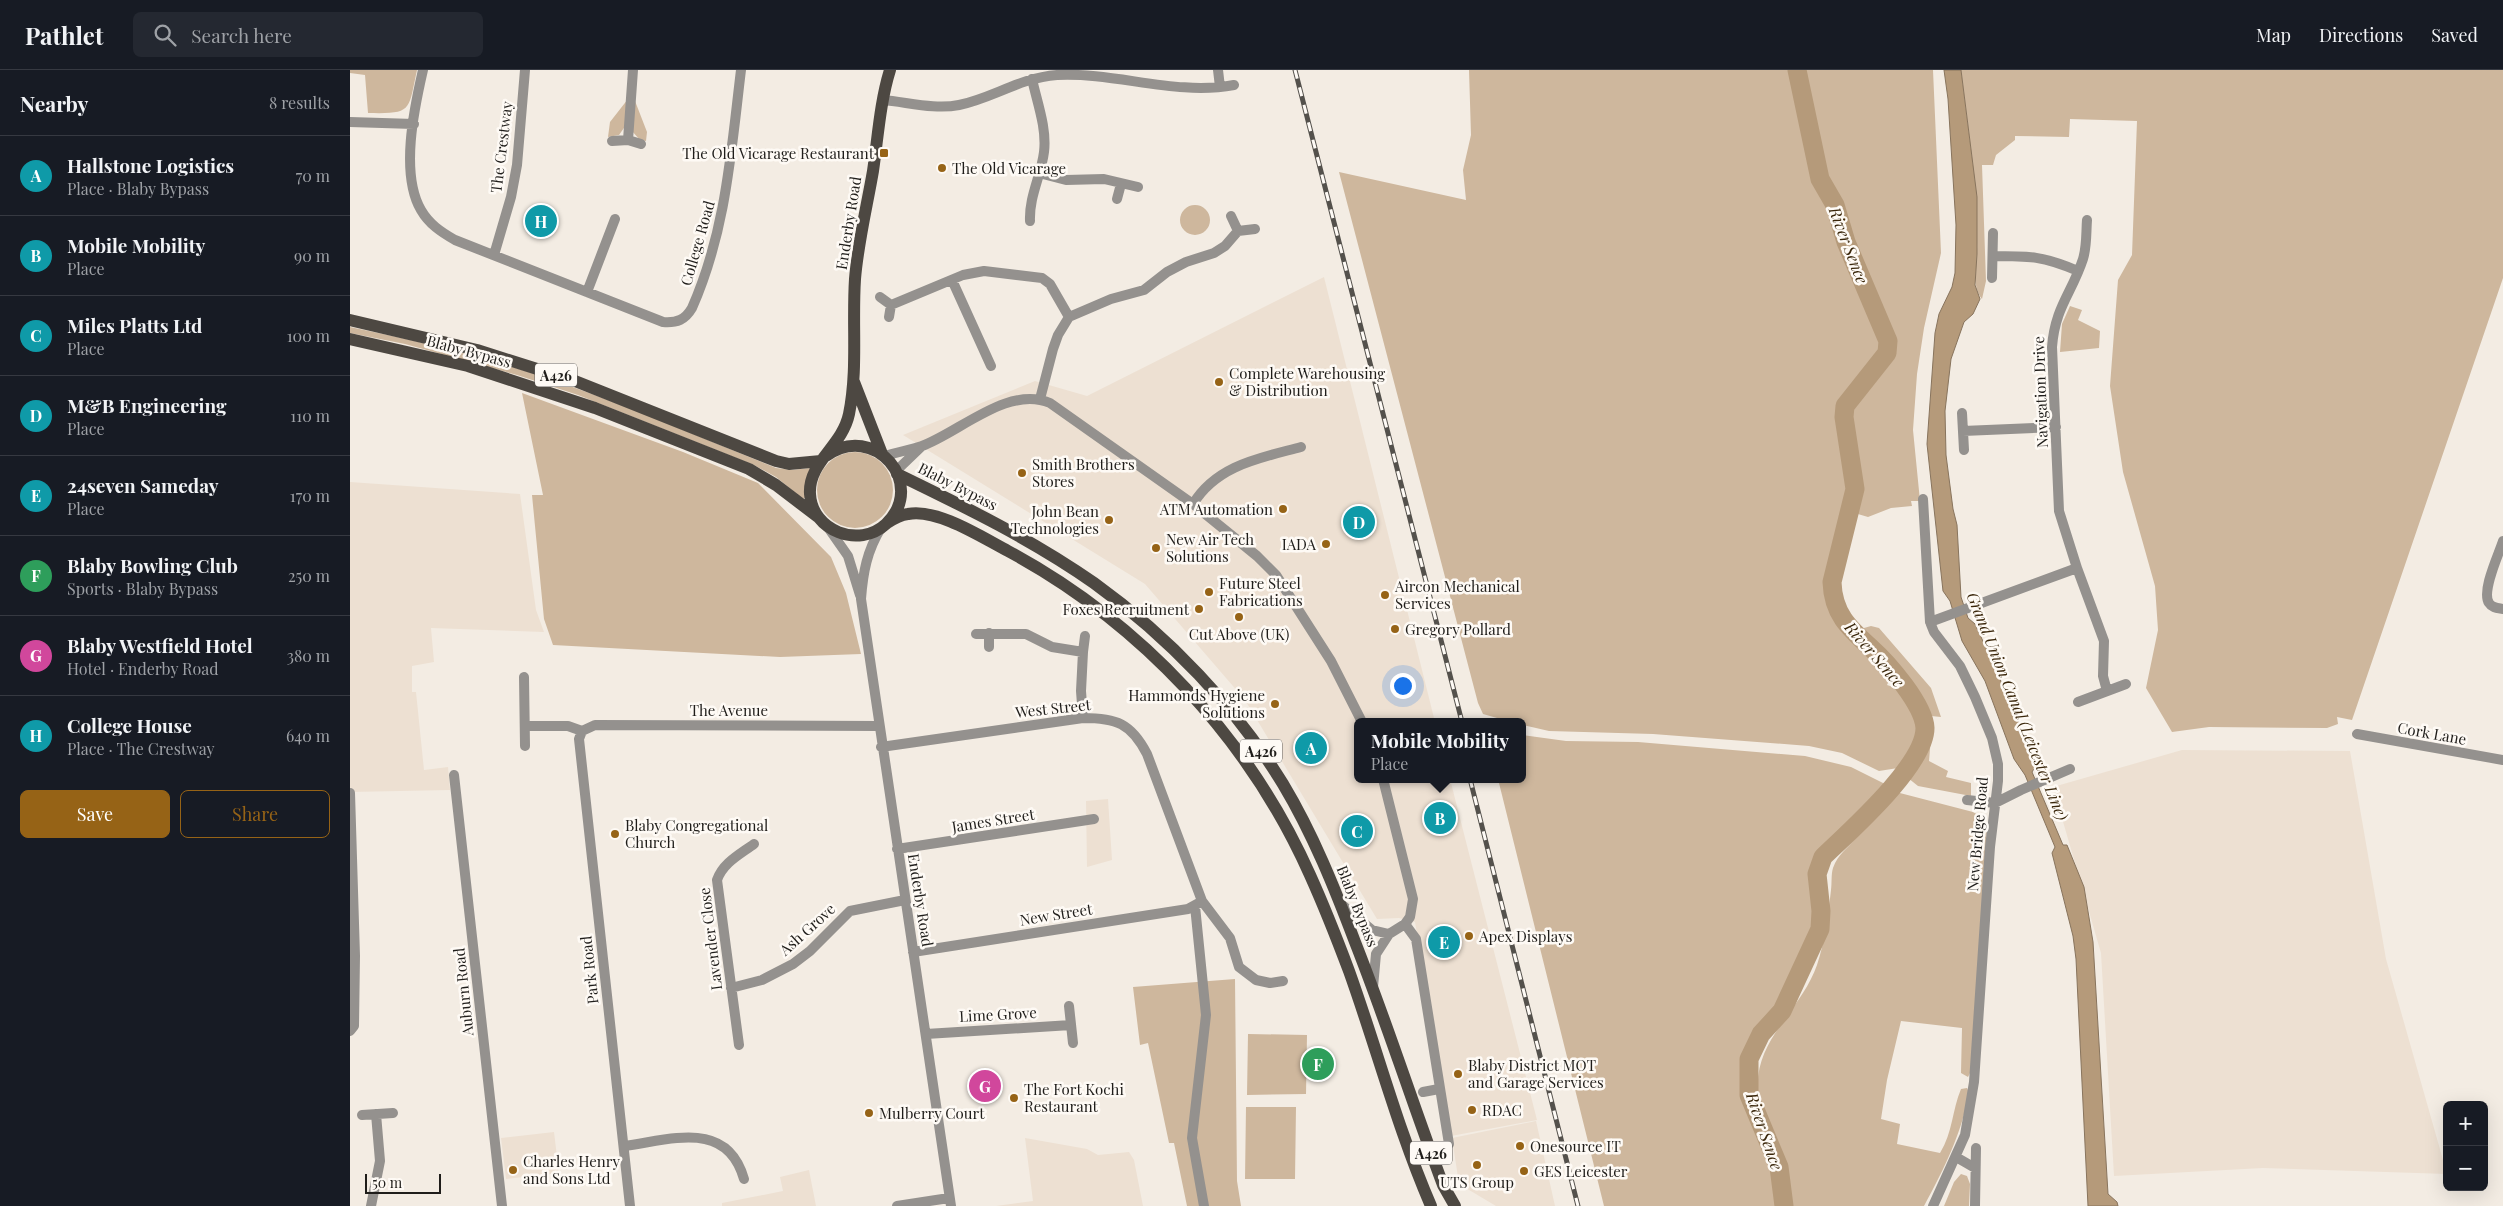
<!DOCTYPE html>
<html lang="en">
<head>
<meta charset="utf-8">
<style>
	body { margin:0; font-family:"Playfair Display",serif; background:#242831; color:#f1f3f6 }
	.controls { position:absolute; right:15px; bottom:15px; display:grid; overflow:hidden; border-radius:8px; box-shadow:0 5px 20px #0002 }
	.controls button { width:45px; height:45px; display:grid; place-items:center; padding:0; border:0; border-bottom:1px solid #363941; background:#171b24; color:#f1f3f6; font:25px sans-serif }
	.scale { position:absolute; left:15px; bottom:12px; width:76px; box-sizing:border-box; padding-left:5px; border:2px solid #1f1d1a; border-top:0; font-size:14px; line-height:18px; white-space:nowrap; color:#1f1d1a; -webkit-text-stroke:4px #fefaf5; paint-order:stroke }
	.you { position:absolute; left:1052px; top:615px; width:18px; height:18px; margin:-12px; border:4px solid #fff; border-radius:50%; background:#1a73e8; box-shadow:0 0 0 8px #1a73e833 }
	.badge { display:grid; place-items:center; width:32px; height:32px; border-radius:50%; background:#966316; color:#fff; font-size:16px; font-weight:700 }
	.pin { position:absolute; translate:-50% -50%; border:2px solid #fff; box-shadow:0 1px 5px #0006 }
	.popup { position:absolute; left:1004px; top:648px; width:172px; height:65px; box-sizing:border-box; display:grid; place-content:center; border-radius:8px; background:#171b24; filter:drop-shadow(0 1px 4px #0005); font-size:16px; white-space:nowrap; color:#9ea1a6 }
	.popup b { font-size:19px; color:#f1f3f6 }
	.popup::after { content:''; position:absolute; left:50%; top:100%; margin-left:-10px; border:10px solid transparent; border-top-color:#171b24 }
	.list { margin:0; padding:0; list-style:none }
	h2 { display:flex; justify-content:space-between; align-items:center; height:65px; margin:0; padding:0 20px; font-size:21px }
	h2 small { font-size:16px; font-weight:400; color:#9ea1a6 }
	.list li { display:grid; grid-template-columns:32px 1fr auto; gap:15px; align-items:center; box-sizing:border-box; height:80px; padding:0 20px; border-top:1px solid #363941 }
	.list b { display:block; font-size:19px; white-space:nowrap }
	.list p { margin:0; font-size:16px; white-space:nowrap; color:#9ea1a6 }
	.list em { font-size:16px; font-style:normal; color:#9ea1a6 }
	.actions { display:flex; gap:10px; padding:15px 20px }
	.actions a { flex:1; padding:11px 0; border:1px solid #966316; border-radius:8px; text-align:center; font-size:18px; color:#966316 }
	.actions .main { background:#966316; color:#fff }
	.icon { flex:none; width:28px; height:28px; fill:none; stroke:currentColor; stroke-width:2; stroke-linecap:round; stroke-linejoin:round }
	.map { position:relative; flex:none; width:2153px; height:1136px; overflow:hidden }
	header { display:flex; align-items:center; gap:30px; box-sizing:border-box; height:70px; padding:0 25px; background:#171b24; border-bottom:1px solid #363941 }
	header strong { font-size:24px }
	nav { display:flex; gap:28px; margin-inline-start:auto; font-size:18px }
	.search { width:350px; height:45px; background:#242831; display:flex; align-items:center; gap:12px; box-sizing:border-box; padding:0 18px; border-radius:8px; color:#9ea1a6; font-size:19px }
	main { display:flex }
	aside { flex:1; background:#171b24 }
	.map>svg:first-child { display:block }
	.built { fill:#ede0d2 }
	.green { fill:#ceb79d }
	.water { fill:#b59a7a; stroke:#88745d }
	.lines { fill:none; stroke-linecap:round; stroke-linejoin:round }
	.river { stroke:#b59a7a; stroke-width:19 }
	.minor { stroke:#94918e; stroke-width:10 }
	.major { stroke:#4d4842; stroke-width:12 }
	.rail-casing { stroke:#54514c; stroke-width:5 }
	.rail { stroke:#fefaf5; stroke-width:3; stroke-dasharray:9; stroke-linecap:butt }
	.poi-dot { fill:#966316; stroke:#fefaf5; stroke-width:2 }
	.labels { text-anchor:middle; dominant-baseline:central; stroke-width:5; stroke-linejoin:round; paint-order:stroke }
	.shield { fill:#fefaf5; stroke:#625f5c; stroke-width:1 }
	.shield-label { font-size:14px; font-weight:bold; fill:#1f1d1a }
	.street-label { font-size:15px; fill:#1f1d1a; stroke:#fefaf5 }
	.poi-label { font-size:15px; fill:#1f1d1a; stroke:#fefaf5; text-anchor:start }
	.water-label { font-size:16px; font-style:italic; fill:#3a260a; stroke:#fefaf5 }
</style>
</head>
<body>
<header>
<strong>Pathlet</strong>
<div class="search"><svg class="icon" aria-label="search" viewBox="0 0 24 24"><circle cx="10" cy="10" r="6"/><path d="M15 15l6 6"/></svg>Search here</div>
<nav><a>Map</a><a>Directions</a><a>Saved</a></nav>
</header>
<main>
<aside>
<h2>Nearby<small>8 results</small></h2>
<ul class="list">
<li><span class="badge" style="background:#0f9aa8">A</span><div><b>Hallstone Logistics</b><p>Place · Blaby Bypass</p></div><em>70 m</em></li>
<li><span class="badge" style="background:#0f9aa8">B</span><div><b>Mobile Mobility</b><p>Place</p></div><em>90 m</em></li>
<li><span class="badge" style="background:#0f9aa8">C</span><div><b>Miles Platts Ltd</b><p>Place</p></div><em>100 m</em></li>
<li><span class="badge" style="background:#0f9aa8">D</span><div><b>M&amp;B Engineering</b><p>Place</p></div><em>110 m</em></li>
<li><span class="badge" style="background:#0f9aa8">E</span><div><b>24seven Sameday</b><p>Place</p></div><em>170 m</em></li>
<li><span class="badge" style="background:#2e9e5b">F</span><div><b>Blaby Bowling Club</b><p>Sports · Blaby Bypass</p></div><em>250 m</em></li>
<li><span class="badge" style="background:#d1479c">G</span><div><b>Blaby Westfield Hotel</b><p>Hotel · Enderby Road</p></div><em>380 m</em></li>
<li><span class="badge" style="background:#0f9aa8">H</span><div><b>College House</b><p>Place · The Crestway</p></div><em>640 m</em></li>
</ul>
<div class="actions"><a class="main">Save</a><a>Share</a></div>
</aside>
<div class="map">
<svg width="2153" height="1136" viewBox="0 0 2153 1136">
	<rect width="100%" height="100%" fill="#f3ece3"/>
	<path class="built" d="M974 207 1085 652H1008V709H1100L1187 1050 1101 1066 1065 852 1049 848 1027 849 895 630 795 514 553 365 685 311 737 326Z
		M0 412 170 424 186 540 194 562 81 558 84 592 62 596V622H66L74 700 98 697 100 720 0 722Z
		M1832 680 2000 681 2036 889 2097 1104 1913 1098 1764 1106 1751 883 1703 717Z
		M758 729 762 790 737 797 736 731Z
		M1186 1051 1205 1136H1146L1109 1114 1102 1068Z
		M204 1062 209 1103 156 1109 151 1068Z
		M675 1068 737 1079 748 1085 779 1082 784 1090 793 1136H646L683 1131Z
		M459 1100 466 1136H372V1133L433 1121 430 1107Z"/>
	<path class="green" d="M0 0H67C58 41 63 44 18 43L15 5 0 3Z
		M1119 0H1583L1591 183 1574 258 1567 304 1563 360 1570 431H1561L1562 436 1541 438 1518 447 1491 439 1490 448 1493 454C1484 491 1465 507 1485 545 1489 551 1492 560 1497 564 1514 577 1531 587 1541 606L1537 615C1577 628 1572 672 1548 698L1529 701 1492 683 1459 676 1303 664 1199 661 1173 655 1172 652H1161L1133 644 1128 633 989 102 1116 130 1113 100 1121 65Z
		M1611 0H2153V208L2002 650 1987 647 1988 654 1977 658 1859 657 1822 662 1796 618 1808 560 1805 516 1773 402 1760 316 1768 210 1782 185 1787 51 1720 49 1719 67 1665 66V70L1646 85 1643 95H1632L1636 211 1632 229C1620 214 1628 192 1627 173 1627 115 1618 58 1611 0Z
		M278 29 276 55 269 65 258 67 260 52Z
		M285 31 297 62 296 71 290 70 282 61Z
		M830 150a15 15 0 1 1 30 0a15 15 0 1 1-30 0Z
		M1720 236 1732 240 1728 250 1750 261 1749 278 1710 282 1712 254Z
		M0 257C73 272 147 290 217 315 288 340 357 370 426 398L442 400 460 398 456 427 453 429 426 407 404 395 228 325 167 305 55 274 0 263Z
		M172 323 333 382 408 413 481 487 496 523 511 584 430 587 203 575 194 549 182 425H193Z
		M467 420a38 38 0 1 1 76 0a38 38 0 1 1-76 0Z
		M1521 556 1529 558 1581 618 1591 647 1581 646 1537 583 1513 563 1514 558Z
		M1582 655 1579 691 1598 701 1596 707 1621 713V726L1568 716 1558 708 1565 693 1572 686 1578 660Z
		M1173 665 1216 671 1288 672 1455 686 1501 697 1539 716 1509 743 1469 788 1463 818 1467 861 1446 900 1432 935 1403 972 1396 994 1395 1025 1405 1053 1427 1099 1432 1136H1254L1148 709H1172Z
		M1546 722 1623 742 1632 747 1637 761 1621 1001 1618 1007 1611 1003 1612 958 1551 951 1537 1010 1531 1049 1550 1054 1547 1074 1590 1083C1603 1062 1602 1040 1611 1019L1617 1018 1619 1022C1612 1063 1594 1099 1574 1136H1440L1437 1110 1408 1021C1404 969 1451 941 1467 895 1475 871 1478 846 1481 820 1482 813 1481 804 1483 798 1488 784 1498 778 1506 768 1519 752 1529 733 1546 722Z
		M885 909 887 1111 891 1136H837L824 1073H819L798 973 790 975 783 917Z
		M898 964 957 965 956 1024 897 1025Z
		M896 1037H946L945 1109H895Z
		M1611 1104 1617 1106 1620 1114 1619 1136H1594L1604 1112Z"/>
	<path class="water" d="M1594 0H1611L1627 127V184L1625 215 1630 229 1623 244 1614 252 1601 289 1595 341 1596 385 1603 439 1607 455 1611 527 1618 548 1625 554 1644 595 1684 689 1685 697 1682 702 1713 775H1717L1734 817 1743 872 1758 1124 1767 1132 1768 1136H1738L1726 889 1723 866 1702 783 1705 777 1675 705 1664 689 1635 611 1612 571 1600 531 1593 521 1577 374 1585 263 1589 244 1602 217 1605 203 1606 155 1598 29Z"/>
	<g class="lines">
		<path class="river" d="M1434 1136 1429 1097 1399 1025V989L1411 964 1432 941 1470 859 1471 841 1467 804 1473 787C1500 761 1575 695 1575 658 1574 635 1538 593 1521 578 1499 558 1483 544 1482 512L1505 419 1494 347 1495 336 1537 283 1538 271 1496 172 1485 135 1470 109 1447 0"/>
		<path class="minor" d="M73 0C64 39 50 104 71 140 79 154 91 162 105 170L313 252C327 253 335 250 342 238 376 161 381 82 391 0
			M283 0 278 70 291 74
			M868 0 870 17
			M533 30C557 32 585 40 609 35 643 28 669 8 707 5 766 2 826 26 884 15
			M0 52 64 54
			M262 71 278 70
			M689 103 716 110 754 109 788 117
			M767 129 771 114
			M881 146 888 161
			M680 151C679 126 691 106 694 82 697 58 687 32 682 9
			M144 185 161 127 167 95 175 0
			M1643 186C1680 186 1693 186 1728 201
			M1642 208 1643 163
			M602 210 641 296
			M237 222 265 149
			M530 227 541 235 613 205 634 201 692 208 700 214 719 247
			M539 247 541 235
			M690 329 703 279 708 265 719 247 761 229 794 220 817 202 836 192 864 183 875 176 888 161 905 159
			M1612 343 1614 380
			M1613 361 1706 357
			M535 386C547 382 560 380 572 376 610 362 658 315 700 333L843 434 907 486 926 505 981 591 1012 652
			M546 401 572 376
			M1573 429 1580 552 1584 562 1610 596 1625 627 1642 668 1648 694V711L1640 777 1624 1012 1615 1065 1583 1136
			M843 434C867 395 910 388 951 377
			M477 456 498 486 510 525
			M531 458C517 481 513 502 511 529L601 1136
			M2153 471C2149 484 2131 521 2139 533 2142 538 2148 538 2153 539
			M1727 498 1709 441 1702 277C1705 237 1722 223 1733 189 1737 176 1736 163 1737 150
			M1580 552 1727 498 1754 571 1753 606 1757 621
			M626 564H676L702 577 733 582 731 621 733 648
			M639 577V563
			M733 582 735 566
			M174 607 175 676
			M1728 632 1776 614
			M175 656H218L232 661
			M232 661 229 669 280 1136
			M232 661 245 655 528 656
			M2007 664 2153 690
			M531 677 733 648C766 648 781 653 797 684L852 831 880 868 889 897 906 910 920 913 933 911
			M104 705 152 1136
			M1033 709 1063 829 1060 847 1055 854 1066 869 1099 1074
			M1617 730 1645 733 1671 720 1720 699
			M547 779 744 749
			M990 833 1022 860 1039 864
			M845 836 856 945 842 1068 854 1136
			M563 882 838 839 849 833
			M1023 917 1026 884 1039 864 1055 854
			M381 918 412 910 443 894 460 881 500 841 555 830
			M719 936 723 973
			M0 961 4 956 5 886 0 723
			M576 964 721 955
			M389 975 367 810C373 793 389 785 404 774
			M1073 1022 1089 1019
			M12 1045 43 1043
			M274 1076C321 1070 377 1049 394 1109
			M1606 1087 1625 1098
			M21 1136 30 1091 26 1044
			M547 1136 599 1128
			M1625 1136 1626 1078"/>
		<path class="major" d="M0 250 127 280 225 311 426 391 439 394 471 391
			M0 269 118 296 245 338 399 399 426 415 468 447
			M504 312 532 384
			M476 386C524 351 578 414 536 454 509 479 462 461 460 424 458 392 492 377 499 344 508 300 502 254 505 209 508 172 517 136 523 101 528 67 530 32 540 0
			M547 404C615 437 683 470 744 513 819 567 885 636 933 714 963 764 985 819 1005 872 1037 953 1063 1035 1093 1115L1105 1136
			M537 453C543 449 550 445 558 444 587 438 633 468 658 481 790 552 899 668 960 805 974 836 987 869 999 901 1027 979 1048 1060 1081 1136"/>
		<defs>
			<path id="rail" d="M945 0 1112 652
				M1120 709 1228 1136"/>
		</defs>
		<use href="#rail" class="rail-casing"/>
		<use href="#rail" class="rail"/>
	</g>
	<g class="poi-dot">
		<rect x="529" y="78" width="10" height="10" rx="2.5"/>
		<circle cx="592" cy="98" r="5"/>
		<circle cx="869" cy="312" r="5"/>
		<circle cx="672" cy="403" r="5"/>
		<circle cx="933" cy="439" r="5"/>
		<circle cx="759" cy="450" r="5"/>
		<circle cx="976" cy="474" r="5"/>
		<circle cx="806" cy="478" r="5"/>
		<circle cx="859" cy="522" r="5"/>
		<circle cx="1035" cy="525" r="5"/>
		<circle cx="849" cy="539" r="5"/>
		<circle cx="889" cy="547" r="5"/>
		<circle cx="1045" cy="559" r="5"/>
		<circle cx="925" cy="634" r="5"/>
		<circle cx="265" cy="764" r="5"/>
		<circle cx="1119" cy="866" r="5"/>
		<circle cx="1108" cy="1004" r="5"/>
		<circle cx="664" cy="1028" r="5"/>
		<circle cx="1122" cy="1040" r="5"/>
		<circle cx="519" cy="1043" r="5"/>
		<circle cx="1170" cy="1076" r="5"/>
		<circle cx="1127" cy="1095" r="5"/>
		<circle cx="163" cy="1100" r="5"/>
		<circle cx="1174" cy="1101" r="5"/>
	</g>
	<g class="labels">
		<g class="shield">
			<rect x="185" y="293.5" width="42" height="23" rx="4"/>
			<rect x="890" y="669.5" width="42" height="23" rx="4"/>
			<rect x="1060" y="1071.5" width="42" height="23" rx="4"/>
		</g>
		<g class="shield-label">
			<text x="206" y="305">A426</text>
			<text x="911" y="681">A426</text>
			<text x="1081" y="1083">A426</text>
		</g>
		<g class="street-label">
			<text transform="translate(151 77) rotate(-83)">The Crestway</text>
			<text transform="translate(498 153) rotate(-81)">Enderby Road</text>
			<text transform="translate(347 173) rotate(-74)">College Road</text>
			<text transform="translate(119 281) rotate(15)">Blaby Bypass</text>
			<text transform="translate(1690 322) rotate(-92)">Navigation Drive</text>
			<text transform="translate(608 416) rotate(27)">Blaby Bypass</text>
			<text transform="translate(703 638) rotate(-6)">West Street</text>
			<text x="379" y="640">The Avenue</text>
			<text transform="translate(2082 663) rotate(10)">Cork Lane</text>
			<text transform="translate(643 750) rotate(-9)">James Street</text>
			<text transform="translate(1627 764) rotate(-85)">New Bridge Road</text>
			<text transform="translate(571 830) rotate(81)">Enderby Road</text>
			<text transform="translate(1008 836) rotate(68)">Blaby Bypass</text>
			<text transform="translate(706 844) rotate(-9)">New Street</text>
			<text transform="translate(457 859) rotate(-42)">Ash Grove</text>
			<text transform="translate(360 869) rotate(-97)">Lavender Close</text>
			<text transform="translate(239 900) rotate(-96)">Park Road</text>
			<text transform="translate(113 922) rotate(-96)">Auburn Road</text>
			<text transform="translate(648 944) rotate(-3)">Lime Grove</text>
		</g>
		<g class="poi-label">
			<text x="524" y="83" text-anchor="end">The Old Vicarage Restaurant</text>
			<text x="602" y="98">The Old Vicarage</text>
			<text x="879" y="303">Complete Warehousing<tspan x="879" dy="17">&amp; Distribution</tspan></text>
			<text x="682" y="394">Smith Brothers<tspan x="682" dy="17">Stores</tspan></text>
			<text x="923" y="439" text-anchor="end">ATM Automation</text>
			<text x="749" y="441" text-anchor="end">John Bean<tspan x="749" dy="17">Technologies</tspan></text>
			<text x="816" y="469">New Air Tech<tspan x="816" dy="17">Solutions</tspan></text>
			<text x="966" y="474" text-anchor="end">IADA</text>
			<text x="869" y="513">Future Steel<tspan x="869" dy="17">Fabrications</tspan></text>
			<text x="1045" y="516">Aircon Mechanical<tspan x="1045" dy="17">Services</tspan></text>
			<text x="839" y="539" text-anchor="end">Foxes Recruitment</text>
			<text x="1055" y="559">Gregory Pollard</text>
			<text x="889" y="564" text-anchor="middle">Cut Above (UK)</text>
			<text x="915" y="625" text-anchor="end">Hammonds Hygiene<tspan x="915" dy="17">Solutions</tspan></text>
			<text x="275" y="755">Blaby Congregational<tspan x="275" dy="17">Church</tspan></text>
			<text x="1129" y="866">Apex Displays</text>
			<text x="1118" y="995">Blaby District MOT<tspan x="1118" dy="17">and Garage Services</tspan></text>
			<text x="674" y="1019">The Fort Kochi<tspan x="674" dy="17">Restaurant</tspan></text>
			<text x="1132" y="1040">RDAC</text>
			<text x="529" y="1043">Mulberry Court</text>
			<text x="1180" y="1076">Onesource IT</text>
			<text x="173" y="1091">Charles Henry<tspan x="173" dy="17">and Sons Ltd</tspan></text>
			<text x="1184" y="1101">GES Leicester</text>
			<text x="1127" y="1112" text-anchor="middle">UTS Group</text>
		</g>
		<g class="water-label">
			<text transform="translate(1499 175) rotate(69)">River Sence</text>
			<text transform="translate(1525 584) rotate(49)">River Sence</text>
			<text transform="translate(1668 636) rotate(68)">Grand Union Canal (Leicester Line)</text>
			<text transform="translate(1415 1061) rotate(71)">River Sence</text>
		</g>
	</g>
</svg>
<div class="controls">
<button>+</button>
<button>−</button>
</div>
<div class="scale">50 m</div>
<div class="you"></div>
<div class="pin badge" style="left:961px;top:678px;background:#0f9aa8">A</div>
<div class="pin badge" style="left:1090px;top:748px;background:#0f9aa8">B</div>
<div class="popup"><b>Mobile Mobility</b>Place</div>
<div class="pin badge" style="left:1007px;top:761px;background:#0f9aa8">C</div>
<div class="pin badge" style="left:1009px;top:452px;background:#0f9aa8">D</div>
<div class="pin badge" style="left:1094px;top:872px;background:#0f9aa8">E</div>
<div class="pin badge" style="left:968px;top:994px;background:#2e9e5b">F</div>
<div class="pin badge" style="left:635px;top:1016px;background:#d1479c">G</div>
<div class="pin badge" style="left:191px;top:151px;background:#0f9aa8">H</div>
</div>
</main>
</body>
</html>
